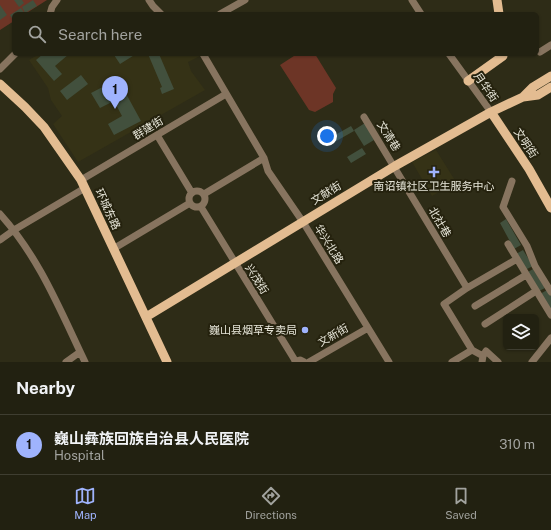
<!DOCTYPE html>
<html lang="en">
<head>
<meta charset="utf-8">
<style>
	body { margin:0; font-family:"Public Sans","Noto Sans SC",sans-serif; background:#2a291a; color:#f1f3f6 }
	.controls { position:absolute; right:12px; bottom:12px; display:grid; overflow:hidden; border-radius:6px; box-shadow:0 1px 3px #0004 }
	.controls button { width:36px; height:36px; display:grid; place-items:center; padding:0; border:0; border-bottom:1px solid #3f3e31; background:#222111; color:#f1f3f6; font:20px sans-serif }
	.you { position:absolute; left:327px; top:136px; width:14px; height:14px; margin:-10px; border:3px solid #fff; border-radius:50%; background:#1a73e8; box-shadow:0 0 0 6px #1a73e833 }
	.badge { display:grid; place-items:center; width:26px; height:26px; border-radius:50%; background:#9fb3fd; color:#111; font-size:13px; font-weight:700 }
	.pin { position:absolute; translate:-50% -33px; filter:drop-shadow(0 1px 2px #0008) }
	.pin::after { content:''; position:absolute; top:21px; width:14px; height:12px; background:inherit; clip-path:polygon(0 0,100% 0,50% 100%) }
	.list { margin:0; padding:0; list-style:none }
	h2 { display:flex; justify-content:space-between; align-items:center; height:52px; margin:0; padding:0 16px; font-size:17px }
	h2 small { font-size:13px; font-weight:400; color:#a2a39f }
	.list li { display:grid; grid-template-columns:26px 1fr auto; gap:12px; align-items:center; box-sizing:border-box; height:60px; padding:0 16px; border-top:1px solid #3f3e31 }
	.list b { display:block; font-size:15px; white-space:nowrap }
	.list p { margin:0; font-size:13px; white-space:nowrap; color:#a2a39f }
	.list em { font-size:13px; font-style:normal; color:#a2a39f }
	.icon { flex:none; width:22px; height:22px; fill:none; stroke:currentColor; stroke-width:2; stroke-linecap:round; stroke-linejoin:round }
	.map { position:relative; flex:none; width:551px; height:362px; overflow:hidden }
	.search { position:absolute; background:#222111; box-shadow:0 1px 3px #0004; left:12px; right:12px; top:12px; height:44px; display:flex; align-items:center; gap:10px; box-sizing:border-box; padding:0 14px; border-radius:6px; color:#a2a39f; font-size:15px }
	.sheet { height:112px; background:#222111 }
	nav { display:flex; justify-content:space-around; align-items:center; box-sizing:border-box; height:56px; border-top:1px solid #3f3e31; background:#222111; font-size:11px; color:#a2a39f }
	nav a { display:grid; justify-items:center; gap:2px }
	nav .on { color:#9fb3fd }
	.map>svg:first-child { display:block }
	.built { fill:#353216 }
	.green { fill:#6d3526 }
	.building { fill:#42503d }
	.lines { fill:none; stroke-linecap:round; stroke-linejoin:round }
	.minor { stroke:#87745f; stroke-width:7 }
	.major { stroke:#e3bc91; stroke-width:9 }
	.poi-dot { fill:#9fb3fd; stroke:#25220e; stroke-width:1.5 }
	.labels { text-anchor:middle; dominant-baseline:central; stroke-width:4; stroke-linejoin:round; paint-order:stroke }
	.street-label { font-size:11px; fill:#e7e6d9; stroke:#25220e }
	.poi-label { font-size:11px; fill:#e7e6d9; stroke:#25220e }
</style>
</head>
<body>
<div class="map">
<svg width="551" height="362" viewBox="0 0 551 362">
	<rect width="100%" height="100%" fill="#2e2c17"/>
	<path class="built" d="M39 54H200V56L188 62 191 71 205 90 78 162 53 124 62 116 51 100 48 88 29 60Z
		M436 150 456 182 432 196 412 162Z"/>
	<path class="green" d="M0 0H47L25 14H14V21L0 30Z
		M297 54H315L336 88 333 94V102L315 112 309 110 280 65Z"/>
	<path class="building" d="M14 0H22L24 3 19 7Z
		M33 0 37 6 25 13 22 7Z
		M0 5 7 15 0 20Z
		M21 8 25 14H14V22L10 15Z
		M43 54H69L55 66 62 74 54 81 36 60Z
		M116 54H136L120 64 114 55Z
		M148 54H159L174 89 162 94 160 88 162 87Z
		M81 75 88 84 67 100 60 91Z
		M118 79 141 121 114 135 108 124 122 116 114 101 100 108 91 93Z
		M365 123 374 140 364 146 354 130Z
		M351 126 354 131 331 144 328 139Z
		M362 148 366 154 351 163 347 157Z
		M506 219 521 245 514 249 500 223Z
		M523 250 533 266 525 270 516 254Z
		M533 269 545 288 539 291 528 272Z
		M547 290 551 296V312L540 294Z"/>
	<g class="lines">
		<path class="minor" d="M149 0 153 6 161 14
			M412 0 421 14
			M50 14 52 7 57 0
			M220 14 245 0
			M540 52 551 45
			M203 54 264 158 268 171 303 222 389 362
			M449 54 491 112
			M0 69 15 54
			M364 117 467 288
			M157 135 192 193
			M81 180 226 94
			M512 181 503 207 527 246 535 266 551 292
			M189 199a8 8 0 1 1 16 0a8 8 0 1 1-16 0Z
			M204 194 264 158
			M201 207 296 362
			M0 214C39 257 60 310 85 362
			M0 240 14 230 85 188
			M508 244 517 259
			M113 249 190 203
			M475 306 526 275
			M485 324 536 291
			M483 356 486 351 498 362
			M66 362 80 352
			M295 362 300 360 304 362
			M309 362 368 328
			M452 362 472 350
			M482 362 483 356 472 350 444 304 467 288 517 259 551 315
			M532 362 551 338"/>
		<path class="major" d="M497 0 499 14
			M468 81 503 56V54
			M0 84 25 107 44 127 81 180 167 362
			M523 97 533 87 551 76
			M491 112 529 169 551 208
			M146 317 395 166 491 112 523 97 538 95 551 87"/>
	</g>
	<g class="poi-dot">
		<path d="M432 166h4v4h4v4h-4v4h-4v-4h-4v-4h4z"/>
		<circle cx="305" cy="330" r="4"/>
	</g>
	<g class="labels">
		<g class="street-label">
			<text transform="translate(486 87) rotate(55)">月华街</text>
			<text transform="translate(148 128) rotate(-31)">群建街</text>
			<text transform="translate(389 136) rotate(58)">文清巷</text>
			<text transform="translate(526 143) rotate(56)">文明街</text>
			<text transform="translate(326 193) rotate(-31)">文献街</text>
			<text transform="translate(108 209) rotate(65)">环城东路</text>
			<text transform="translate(440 222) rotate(60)">北社巷</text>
			<text transform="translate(329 244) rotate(58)">华兴北路</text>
			<text transform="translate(257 279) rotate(58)">兴茂街</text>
			<text transform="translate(333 335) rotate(-30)">文新街</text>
		</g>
		<g class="poi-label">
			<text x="434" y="186">南诏镇社区卫生服务中心</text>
			<text x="297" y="330" text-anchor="end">巍山县烟草专卖局</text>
		</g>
	</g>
</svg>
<div class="controls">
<button><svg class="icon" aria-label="layers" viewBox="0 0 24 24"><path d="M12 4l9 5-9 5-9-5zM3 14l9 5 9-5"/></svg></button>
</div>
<div class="you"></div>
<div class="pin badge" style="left:115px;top:109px">1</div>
<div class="search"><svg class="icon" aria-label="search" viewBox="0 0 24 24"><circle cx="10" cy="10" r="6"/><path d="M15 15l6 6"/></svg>Search here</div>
</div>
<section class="sheet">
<h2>Nearby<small></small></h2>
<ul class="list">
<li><span class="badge">1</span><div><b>巍山彝族回族自治县人民医院</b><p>Hospital</p></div><em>310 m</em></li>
</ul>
</section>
<nav>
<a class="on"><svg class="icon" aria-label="map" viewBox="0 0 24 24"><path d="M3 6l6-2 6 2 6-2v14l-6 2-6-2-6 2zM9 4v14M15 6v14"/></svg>Map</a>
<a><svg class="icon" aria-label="directions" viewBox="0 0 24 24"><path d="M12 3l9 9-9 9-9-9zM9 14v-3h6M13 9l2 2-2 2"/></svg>Directions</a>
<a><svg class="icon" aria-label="saved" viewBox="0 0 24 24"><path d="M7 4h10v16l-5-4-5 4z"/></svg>Saved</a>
</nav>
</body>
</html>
